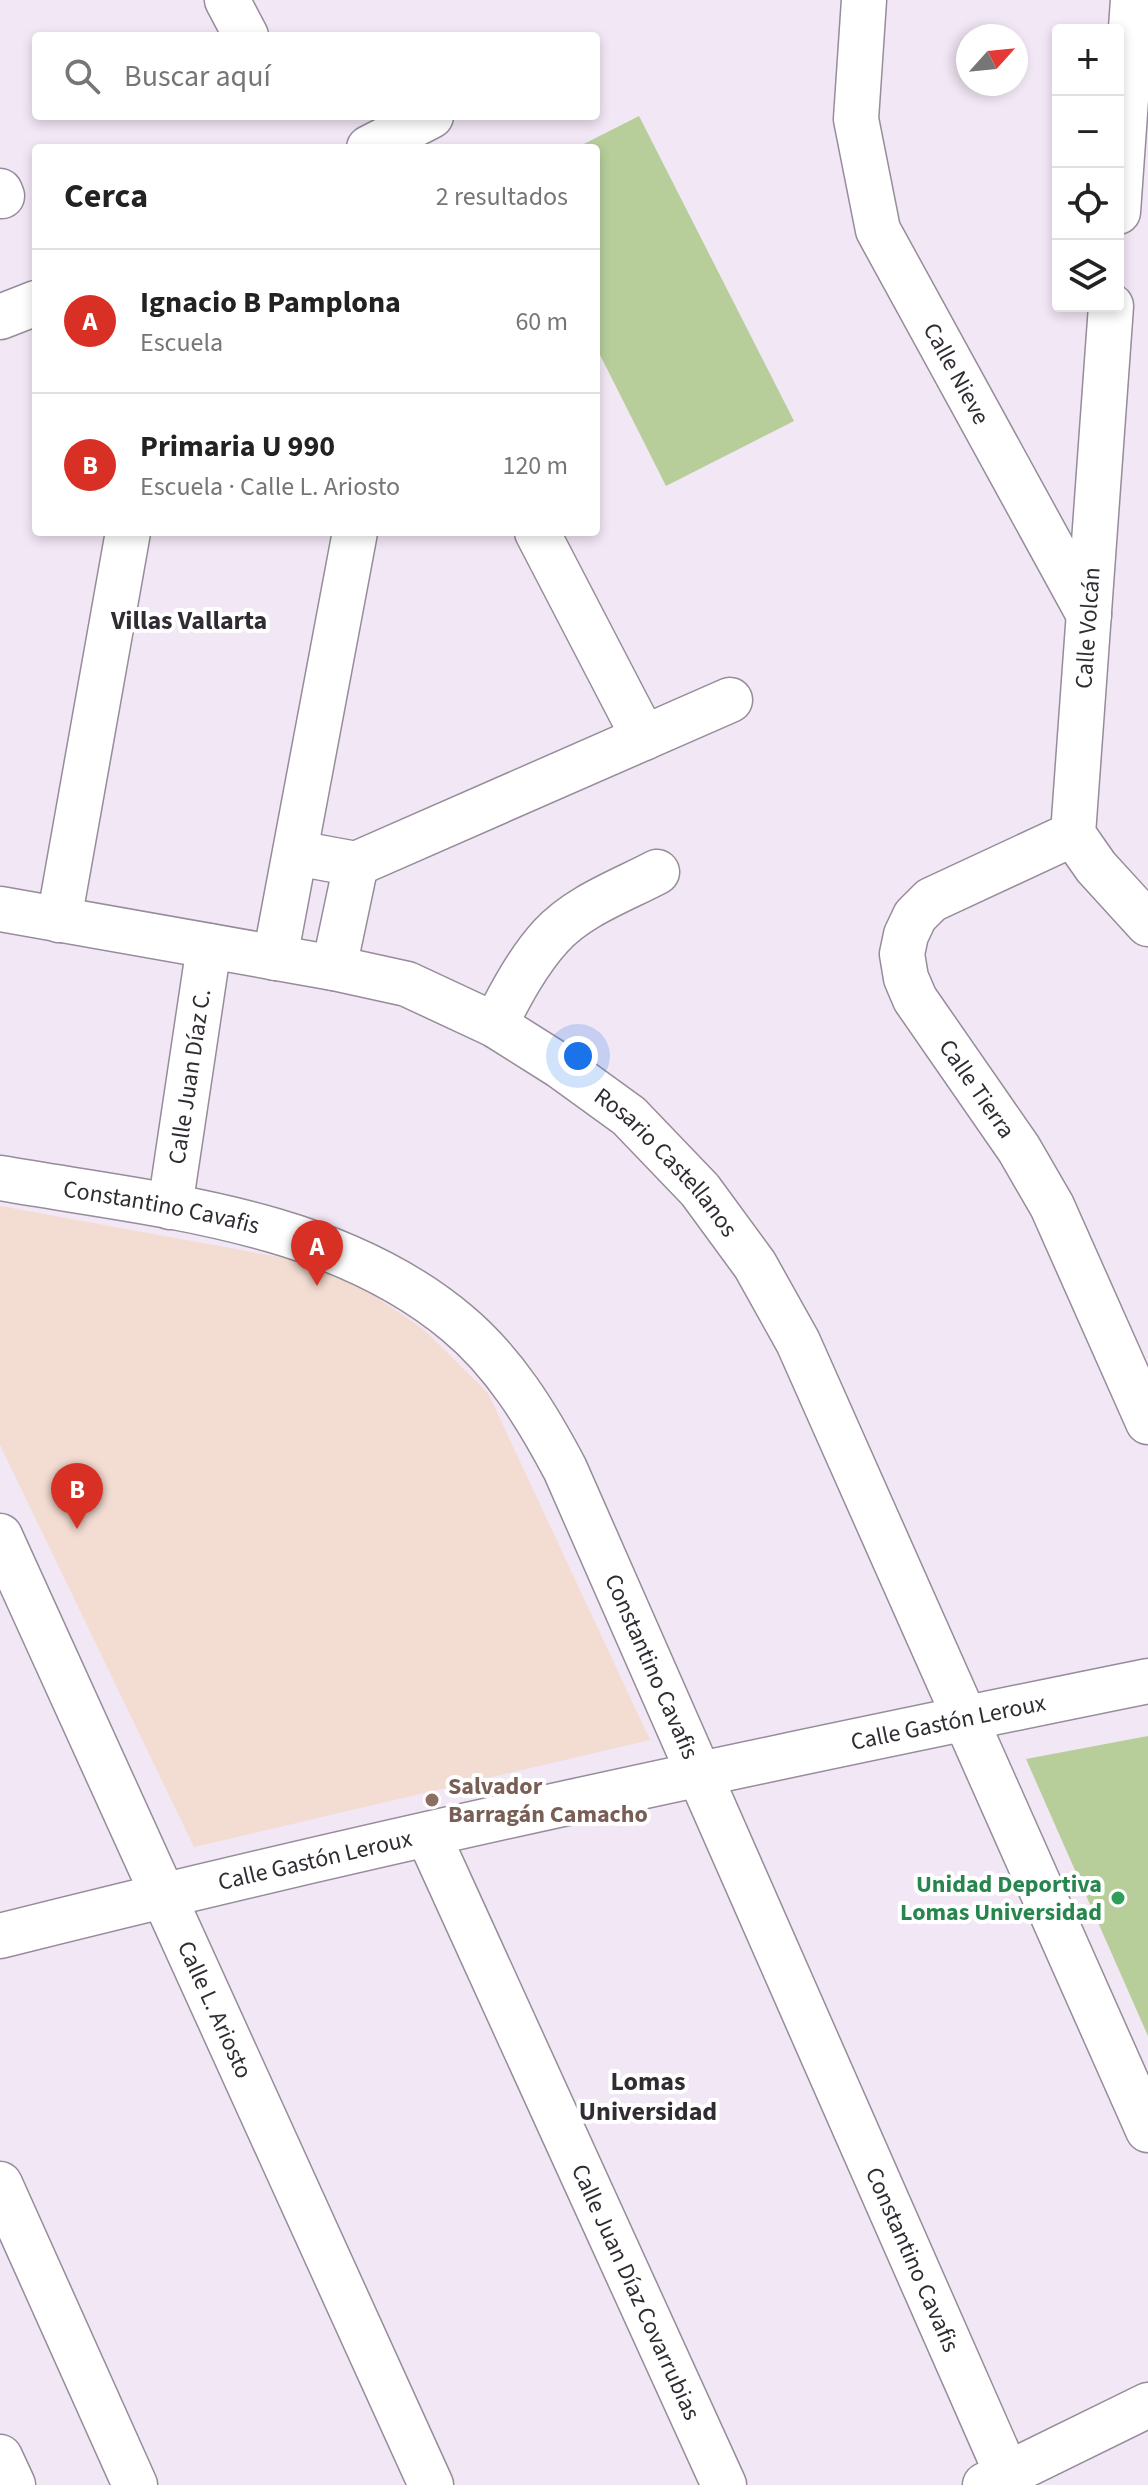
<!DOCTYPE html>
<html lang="es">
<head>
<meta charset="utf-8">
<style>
	body { margin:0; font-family:"Source Sans 3",sans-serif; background:#f2f2f2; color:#222 }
	.controls { position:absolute; right:24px; top:24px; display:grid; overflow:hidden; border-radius:8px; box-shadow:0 4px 12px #0003 }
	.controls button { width:72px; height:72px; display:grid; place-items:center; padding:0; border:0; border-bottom:2px solid #e0e0e0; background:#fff; color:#222; font:40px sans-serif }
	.compass { position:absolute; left:956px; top:24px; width:72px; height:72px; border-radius:50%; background:#fff; box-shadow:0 4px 12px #0003; rotate:63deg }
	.you { position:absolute; left:578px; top:1056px; width:28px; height:28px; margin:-20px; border:6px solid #fff; border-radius:50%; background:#1a73e8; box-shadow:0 0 0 12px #1a73e833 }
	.badge { display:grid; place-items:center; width:52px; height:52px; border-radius:50%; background:#d93025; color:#fff; font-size:26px; font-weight:700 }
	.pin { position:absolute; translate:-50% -66px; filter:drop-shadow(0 2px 4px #0008) }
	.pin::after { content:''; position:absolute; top:42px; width:28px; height:24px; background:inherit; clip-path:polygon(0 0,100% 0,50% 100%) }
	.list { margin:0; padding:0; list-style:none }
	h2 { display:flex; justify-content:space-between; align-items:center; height:104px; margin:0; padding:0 32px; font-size:34px }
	h2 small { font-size:26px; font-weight:400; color:#767676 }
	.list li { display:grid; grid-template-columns:52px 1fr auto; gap:24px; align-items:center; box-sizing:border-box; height:144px; padding:0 32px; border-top:2px solid #e0e0e0 }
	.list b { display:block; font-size:30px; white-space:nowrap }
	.list p { margin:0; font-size:26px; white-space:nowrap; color:#767676 }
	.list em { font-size:26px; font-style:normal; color:#767676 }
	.icon { flex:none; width:44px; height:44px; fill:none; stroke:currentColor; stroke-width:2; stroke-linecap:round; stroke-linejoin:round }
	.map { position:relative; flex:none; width:1148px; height:2485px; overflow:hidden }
	.search { position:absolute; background:#fff; box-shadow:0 4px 12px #0003; left:32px; top:32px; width:568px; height:88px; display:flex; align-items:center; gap:20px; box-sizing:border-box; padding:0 28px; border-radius:8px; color:#767676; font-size:30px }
	.panel { position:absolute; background:#fff; box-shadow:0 4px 12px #0003; left:32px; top:144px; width:568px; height:392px; border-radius:8px }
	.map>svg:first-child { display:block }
	.education { fill:#f3dcd1 }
	.green { fill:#b7ce9b }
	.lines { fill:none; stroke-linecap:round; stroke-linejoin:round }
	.minor-casing { stroke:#968c9a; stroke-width:47 }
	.minor { stroke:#fff; stroke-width:44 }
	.education-dot { fill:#8d6e63; stroke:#fff; stroke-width:3 }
	.leisure-dot { fill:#2e9e5b; stroke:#fff; stroke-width:3 }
	.labels { text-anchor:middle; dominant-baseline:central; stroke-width:8; stroke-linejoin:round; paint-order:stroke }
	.street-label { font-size:24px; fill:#302c32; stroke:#fff }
	.education-label { font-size:24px; font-weight:bold; fill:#785e54; stroke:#fff; text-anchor:start }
	.leisure-label { font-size:24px; font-weight:bold; fill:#27864d; stroke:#fff; text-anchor:end }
	.neighbourhood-label { font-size:26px; font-weight:bold; fill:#302c32; stroke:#fff }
</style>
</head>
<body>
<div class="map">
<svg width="1148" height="2485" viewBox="0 0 1148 2485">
	<rect width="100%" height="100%" fill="#f2e7f5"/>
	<path class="education" d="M0 1206 290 1259 364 1289 422 1328 488 1393 650 1740 194 1847 0 1445Z"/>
	<path class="green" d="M639 116 794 421 666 486 596 347V148H576Z
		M1148 1736V2036L1026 1759Z"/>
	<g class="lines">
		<defs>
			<g id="minor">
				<path d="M227 0 246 36"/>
				<path id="s1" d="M864 0 856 119 878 230 1089 615"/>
				<path d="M369 148 431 116"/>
				<path d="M0 191 2 196"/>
				<path d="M1118 212 1133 0"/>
				<path d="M1111 306 1073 834 1096 867 1148 924"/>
				<path d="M0 317 36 303"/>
				<path d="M537 532 644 738"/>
				<path id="s2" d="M1073 834 931 900 915 916 906 935 902 954 906 978 915 999 1019 1149 1052 1206 1148 1422"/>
				<path d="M296 853 356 864 730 700"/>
				<path id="s3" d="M0 909 334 968 407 984 495 1025 560 1066 629 1116 700 1190 755 1265 798 1342 1148 2130"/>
				<path d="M59 920 128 532"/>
				<path d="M275 958 355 532"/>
				<path d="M334 968 356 864"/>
				<path d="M495 1025C510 995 528 961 551 936 578 906 623 890 657 872"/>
				<path id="s4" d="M0 1178C155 1205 332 1218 457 1323 504 1362 537 1416 565 1469L1007 2474"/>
				<path id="s5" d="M170 1207 209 946"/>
				<path id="s6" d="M0 1536 431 2485"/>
				<path id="s7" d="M428 1835 724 2485"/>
				<path id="s8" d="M0 1936C380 1840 764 1759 1148 1681"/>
				<path d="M0 2184 135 2485"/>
				<path d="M0 2457 13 2485"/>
				<path d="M985 2485 1148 2405"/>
			</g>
		</defs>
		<use href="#minor" class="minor-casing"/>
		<use href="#minor" class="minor"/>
	</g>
	<circle class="education-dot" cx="432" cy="1800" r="8"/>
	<circle class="leisure-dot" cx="1118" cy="1898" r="8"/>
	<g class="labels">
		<g class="street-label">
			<text stroke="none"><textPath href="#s1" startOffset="396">Calle Nieve</textPath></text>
			<text transform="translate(1088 628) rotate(-86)">Calle Volcán</text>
			<text stroke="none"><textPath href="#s5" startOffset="132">Calle Juan Díaz C.</textPath></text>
			<text stroke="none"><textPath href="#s2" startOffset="376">Calle Tierra</textPath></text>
			<text stroke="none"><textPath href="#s3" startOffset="732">Rosario Castellanos</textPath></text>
			<text stroke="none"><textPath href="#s4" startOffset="164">Constantino Cavafis</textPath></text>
			<text stroke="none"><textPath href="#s4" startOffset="884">Constantino Cavafis</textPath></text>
			<text stroke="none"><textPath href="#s8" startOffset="972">Calle Gastón Leroux</textPath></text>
			<text stroke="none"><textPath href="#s8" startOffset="324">Calle Gastón Leroux</textPath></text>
			<text stroke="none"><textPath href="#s6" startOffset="520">Calle L. Ariosto</textPath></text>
			<text stroke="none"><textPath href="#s4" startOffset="1532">Constantino Cavafis</textPath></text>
			<text stroke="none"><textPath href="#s7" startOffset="502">Calle Juan Díaz Covarrubias</textPath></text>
		</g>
		<g class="education-label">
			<text x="448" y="1786">Salvador<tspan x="448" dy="28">Barragán Camacho</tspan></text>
		</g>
		<g class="leisure-label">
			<text x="1102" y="1884">Unidad Deportiva<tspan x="1102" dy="28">Lomas Universidad</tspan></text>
		</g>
		<g class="neighbourhood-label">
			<text x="189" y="620">Villas Vallarta</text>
			<text x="648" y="2081">Lomas<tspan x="648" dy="30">Universidad</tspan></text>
		</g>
	</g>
</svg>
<div class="controls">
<button>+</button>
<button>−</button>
<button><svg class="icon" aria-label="locate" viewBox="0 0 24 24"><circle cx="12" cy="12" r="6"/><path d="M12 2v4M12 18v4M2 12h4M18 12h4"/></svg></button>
<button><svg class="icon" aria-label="layers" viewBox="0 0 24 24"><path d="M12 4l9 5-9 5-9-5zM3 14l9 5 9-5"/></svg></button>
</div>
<svg class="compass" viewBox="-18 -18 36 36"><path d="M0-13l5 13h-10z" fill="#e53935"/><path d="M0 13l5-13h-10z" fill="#767676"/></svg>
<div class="you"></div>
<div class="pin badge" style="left:317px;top:1286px">A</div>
<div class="pin badge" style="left:77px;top:1529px">B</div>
<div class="search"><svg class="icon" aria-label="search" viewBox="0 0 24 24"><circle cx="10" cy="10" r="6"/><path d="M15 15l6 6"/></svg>Buscar aquí</div>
<section class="panel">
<h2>Cerca<small>2 resultados</small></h2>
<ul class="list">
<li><span class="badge">A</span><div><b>Ignacio B Pamplona</b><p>Escuela</p></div><em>60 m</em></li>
<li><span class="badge">B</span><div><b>Primaria U 990</b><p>Escuela · Calle L. Ariosto</p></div><em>120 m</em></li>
</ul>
</section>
</div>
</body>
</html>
